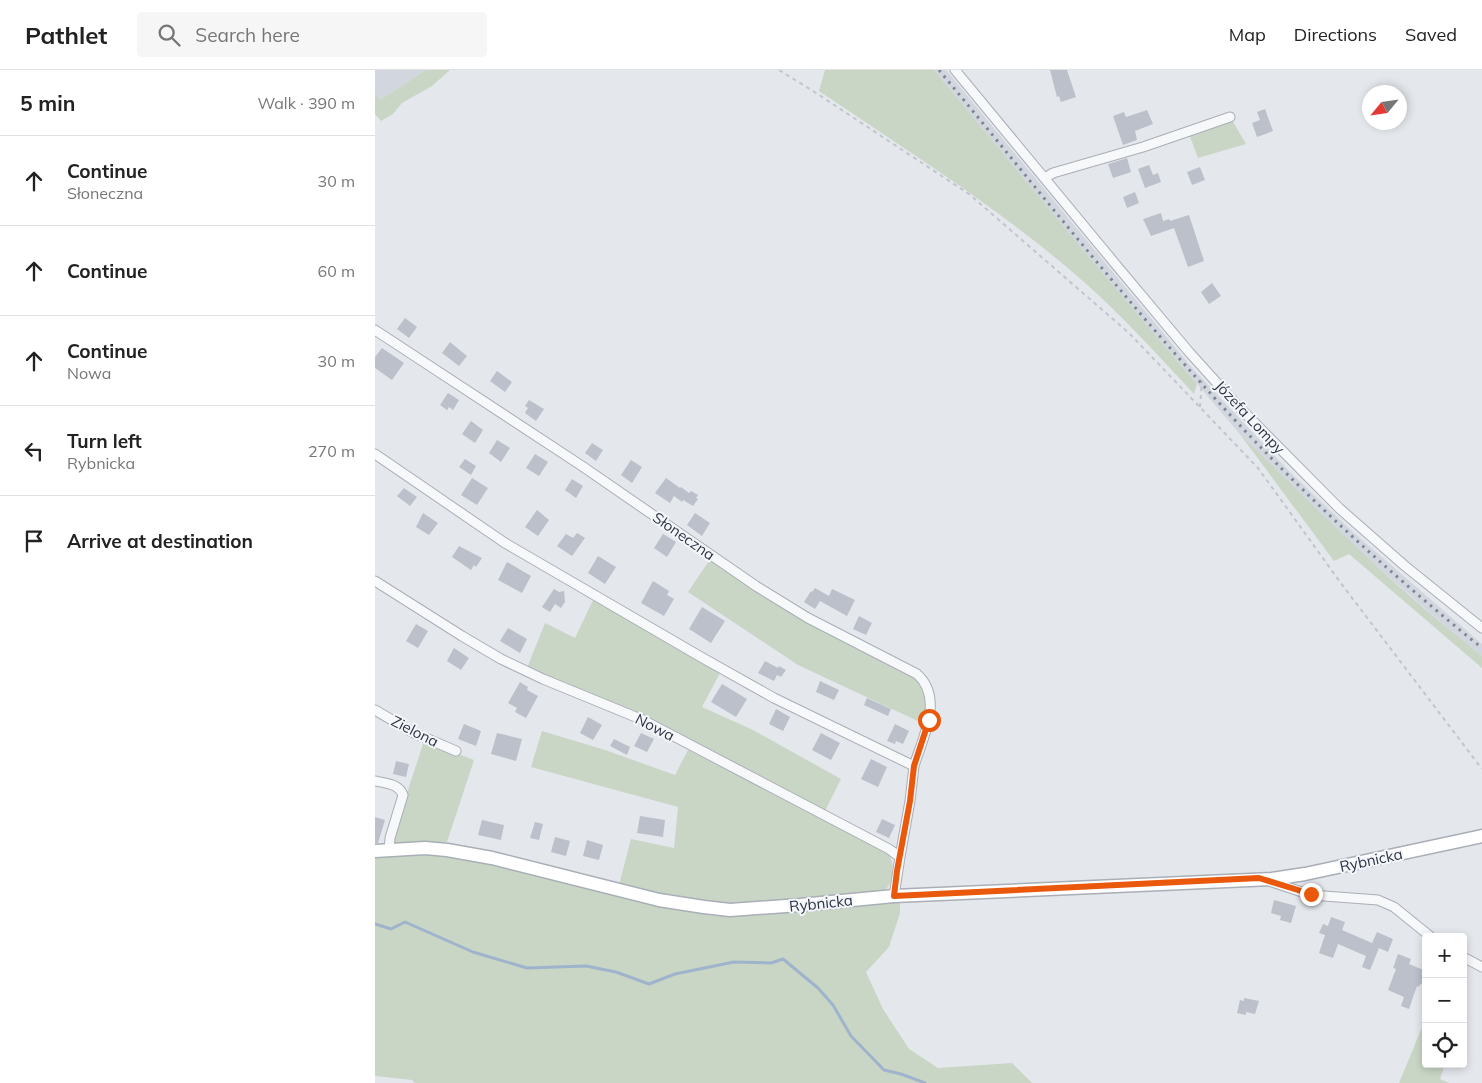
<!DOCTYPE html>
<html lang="en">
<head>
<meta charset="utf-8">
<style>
	body { margin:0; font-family:Mulish,sans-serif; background:#f6f6f6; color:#222 }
	.controls { position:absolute; right:15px; bottom:15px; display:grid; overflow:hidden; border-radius:5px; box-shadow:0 2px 8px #0003 }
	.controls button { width:45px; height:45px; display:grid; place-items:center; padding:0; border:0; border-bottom:1px solid #e0e0e0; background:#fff; color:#222; font:25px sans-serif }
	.compass { position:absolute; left:987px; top:15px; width:45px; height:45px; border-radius:50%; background:#fff; box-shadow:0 2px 8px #0003; rotate:241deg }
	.stop { position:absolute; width:15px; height:15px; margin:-11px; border:4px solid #ea580c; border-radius:50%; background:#fff }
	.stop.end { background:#ea580c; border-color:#fff; box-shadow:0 1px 5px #0008 }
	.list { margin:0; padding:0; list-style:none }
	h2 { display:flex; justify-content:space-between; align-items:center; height:65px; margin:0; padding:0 20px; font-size:21px }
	h2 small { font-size:16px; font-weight:400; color:#767676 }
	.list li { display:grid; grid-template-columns:32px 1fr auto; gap:15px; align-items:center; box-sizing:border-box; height:90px; padding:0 20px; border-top:1px solid #e0e0e0 }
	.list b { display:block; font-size:19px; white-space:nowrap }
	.list p { margin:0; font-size:16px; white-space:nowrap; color:#767676 }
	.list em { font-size:16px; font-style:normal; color:#767676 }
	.icon { flex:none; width:28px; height:28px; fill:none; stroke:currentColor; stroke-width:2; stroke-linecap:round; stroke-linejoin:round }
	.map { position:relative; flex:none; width:1107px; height:1013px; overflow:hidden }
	header { display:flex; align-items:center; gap:30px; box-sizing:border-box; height:70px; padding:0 25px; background:#fff; border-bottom:1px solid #e0e0e0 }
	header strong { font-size:24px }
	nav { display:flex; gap:28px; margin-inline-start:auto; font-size:18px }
	.search { width:350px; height:45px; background:#f6f6f6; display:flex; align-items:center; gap:12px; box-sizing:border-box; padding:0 18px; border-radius:5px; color:#767676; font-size:19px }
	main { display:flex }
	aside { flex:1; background:#fff }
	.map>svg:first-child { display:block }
	.built { fill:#d2d6de }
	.green { fill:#c9d6c5 }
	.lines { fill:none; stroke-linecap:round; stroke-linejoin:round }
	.stream { stroke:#9fb4cc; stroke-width:3 }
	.building { fill:#bbc0ca }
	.street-casing { stroke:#a9aeb7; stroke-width:11 }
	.secondary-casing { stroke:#a9aeb7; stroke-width:15 }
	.path { stroke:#c2c5cb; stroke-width:2; stroke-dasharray:4 4; stroke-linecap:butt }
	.street { stroke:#f7f8fa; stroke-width:9 }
	.secondary { stroke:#fff; stroke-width:12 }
	.rail { stroke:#7d8696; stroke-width:3; stroke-dasharray:2.5 5; stroke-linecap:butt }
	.route { stroke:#ea580c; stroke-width:6 }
	.labels { text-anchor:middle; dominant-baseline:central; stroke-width:4; stroke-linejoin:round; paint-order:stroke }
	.street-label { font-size:15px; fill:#2b3445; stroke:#f4f6f9 }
</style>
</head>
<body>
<header>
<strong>Pathlet</strong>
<div class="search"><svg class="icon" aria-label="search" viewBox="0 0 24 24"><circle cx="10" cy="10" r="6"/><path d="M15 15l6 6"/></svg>Search here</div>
<nav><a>Map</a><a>Directions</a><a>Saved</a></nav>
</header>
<main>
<aside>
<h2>5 min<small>Walk · 390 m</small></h2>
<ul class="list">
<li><svg class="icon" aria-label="ahead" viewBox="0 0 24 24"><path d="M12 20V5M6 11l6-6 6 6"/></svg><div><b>Continue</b><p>Słoneczna</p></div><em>30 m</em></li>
<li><svg class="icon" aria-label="ahead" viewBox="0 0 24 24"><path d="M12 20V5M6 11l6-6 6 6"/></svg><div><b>Continue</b></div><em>60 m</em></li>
<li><svg class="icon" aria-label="ahead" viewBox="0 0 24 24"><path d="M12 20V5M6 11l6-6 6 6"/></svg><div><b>Continue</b><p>Nowa</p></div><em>30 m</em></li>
<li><svg class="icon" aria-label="left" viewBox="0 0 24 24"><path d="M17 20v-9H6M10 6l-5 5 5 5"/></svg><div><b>Turn left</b><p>Rybnicka</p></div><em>270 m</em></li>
<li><svg class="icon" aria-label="arrive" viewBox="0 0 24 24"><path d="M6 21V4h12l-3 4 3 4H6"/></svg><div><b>Arrive at destination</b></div></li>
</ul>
</aside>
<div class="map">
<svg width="1107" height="1013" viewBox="0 0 1107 1013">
	<rect width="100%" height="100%" fill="#e4e7ec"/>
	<path class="built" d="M0 0H51L5 30 0 24Z
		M559 0H571L818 299 916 403 978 462 1107 574V586L1085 569 964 463 864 363 709 181Z"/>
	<path class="green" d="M51 0H75L57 16 27 33 18 44 6 51 0 44V24L5 30Z
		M450 0H559L709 181 822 314 819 324C781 283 743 241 701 205 621 136 531 80 444 21Z
		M857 50 871 74 823 88 814 64Z
		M864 363C942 440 1020 518 1107 586V598L974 484 959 491Z
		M336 488 386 524 439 557 502 587 544 610 552 623 551 638 547 653 423 595 313 522Z
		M219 528 346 601 327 637 378 660 466 709 450 741 285 654 152 598 170 553 200 568Z
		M167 661 230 680 300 705 313 680 493 771C509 781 520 782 517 803 516 811 515 816 509 821L365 835 295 827 244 815 256 769 299 778 303 737 156 697Z
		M49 671 99 690 72 772 20 774 19 771 20 760Z
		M67 781 300 838 525 832V843L514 877 491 902 508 939 534 979 563 998 637 993 657 1013H40L37 1010 0 1006V787Z
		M1048 955 1051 956V994H1070L1065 1009 1074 1013H1024Z"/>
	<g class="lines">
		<path class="stream" d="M0 854 16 859 30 852 98 882 152 898 211 896 241 902 274 914 300 904 359 892 396 893 408 889 443 918 458 935 476 966 509 1000 526 1004 550 1013"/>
	</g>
	<path class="building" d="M675 0H692L701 27 686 32 684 26 682 27Z
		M890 39 898 61 882 67 877 53 885 50 882 42Z
		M772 40 778 54 760 61 762 70 748 75 738 46 749 42 751 47Z
		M752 88 756 102 738 108 733 94Z
		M774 95 778 105 783 103 786 112 770 118 763 99Z
		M825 97 830 110 817 115 812 102Z
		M760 122 764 133 752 138 748 127Z
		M786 143 788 151 794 149 795 151 814 145 829 191 813 197 799 158 776 166 768 149Z
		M837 213 846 226 834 234 826 222Z
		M30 248 42 257 34 268 22 259Z
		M75 272 92 286 84 296 67 283Z
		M7 278 29 293 17 310 0 298V287Z
		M122 301 137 312 130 322 115 311Z
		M73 323 84 330 78 340 74 337 72 340 65 335Z
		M154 330 169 339 161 351 150 343 153 338 150 336Z
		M96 351 108 360 100 373 87 364Z
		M122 370 135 378 126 392 114 383Z
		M217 373 228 380 221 391 210 383Z
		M160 384 173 392 164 406 151 398Z
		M90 389 101 396 96 405 84 397Z
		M256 390 267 397 257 413 246 405Z
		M97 408 113 418 102 435 86 425Z
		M291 408 305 418 306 417 314 423 316 421 323 425 321 428 323 429 318 436 308 430 307 432 299 426 295 433 280 423Z
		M197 409 208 416 201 428 190 420Z
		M29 418 42 427 35 436 22 426Z
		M162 440 174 450 163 466 150 457Z
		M48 443 63 453 54 465 41 457Z
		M320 443 335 453 327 466 312 455Z
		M202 463 210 468 197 486 182 476 191 464 198 468Z
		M288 464 301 472 292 487 279 478Z
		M84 476 107 488 101 497 99 495 96 500 77 487Z
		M223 486 241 497 230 514 213 503Z
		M132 492 156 506 147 523 123 510Z
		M278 511 294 521 292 525 299 529 289 546 266 533Z
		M440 518 454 526 457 519 480 530 472 546 445 531 440 539 429 532 436 521 437 522Z
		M179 519 184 522 189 521 190 532 186 538 180 534 175 542 167 537Z
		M327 537 350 551 336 573 314 559Z
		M484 546 497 553 491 565 478 559Z
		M41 554 53 561 43 578 31 571Z
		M133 558 152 569 145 583 125 571Z
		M79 578 94 588 86 600 72 591Z
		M390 591 403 598 404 596 411 600 406 607 402 605 399 611 383 603Z
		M445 611 464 620 459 630 441 622Z
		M145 612 153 617 152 620 163 626 151 648 140 642 142 638 133 633Z
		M347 614 372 629 361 647 336 632Z
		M492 628 516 639 513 646 489 635Z
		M401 639 415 647 408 661 394 654Z
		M213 647 227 655 218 670 205 663Z
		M89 654 106 661 101 676 83 669Z
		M520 654 534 661 528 674 521 671 520 674 512 671Z
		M122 663 147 669 141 691 116 684Z
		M266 663 279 669 272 682 259 676Z
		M446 663 465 673 456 690 437 680Z
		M239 669 255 677 252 685 235 676Z
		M496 689 512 697 503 717 486 709Z
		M21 691 34 694 31 707 18 704Z
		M265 746 290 750 288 767 262 763Z
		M0 747 10 750 3 773H0Z
		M507 749 520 755 514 768 501 762Z
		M107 750 129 755 126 770 103 765Z
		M160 752 168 754 164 770 155 768Z
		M180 767 195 771 191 786 176 782Z
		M212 770 228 775 224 790 208 786Z
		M899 830 921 836 916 853 905 850 906 846 896 843Z
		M956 847 970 852 967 860 997 873 1002 862 1018 869 1013 882 1004 878 995 900 987 897 991 886 963 874 958 888 944 883 950 865 944 863 948 854 953 856Z
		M1023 884 1036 889 1034 894 1051 901V916L1045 914 1044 917 1042 916 1034 939 1026 936 1029 927 1013 920 1021 899 1018 898Z
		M869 928 884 931 880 944 871 942V945L862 943 865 930 869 931Z"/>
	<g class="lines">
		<defs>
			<path id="street" d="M580 0 742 196 814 282 861 334 964 438 1030 496 1107 558
				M670 108 678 103 768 77 855 47
				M0 260 207 396 381 516 433 548 542 604C569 628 548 667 539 696
				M0 384 130 473 326 587 399 628 539 696 535 731 525 787
				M0 511 87 566 126 589 168 609 268 650 514 779 525 787 519 826
				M0 640 39 663 81 681
				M0 711C11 713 24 714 28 725L15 768 14 780
				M894 811 936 825 1003 830 1019 837 1056 867
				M1088 887 1107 897"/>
			<path id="secondary" d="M0 781 50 778 72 780 117 788 284 830 329 837 355 840 425 835 519 826 897 809 930 804 1107 766"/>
		</defs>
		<use href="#street" class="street-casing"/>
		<use href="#secondary" class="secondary-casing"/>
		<path class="path" d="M404 0 438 21 594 124 754 263 883 398 965 512 1107 699
			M825 337 827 310"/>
		<use href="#street" class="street"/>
		<use href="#secondary" class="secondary"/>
		<path class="rail" d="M564 0C661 117 755 237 858 348 935 431 1019 507 1107 578"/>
	</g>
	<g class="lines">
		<path class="route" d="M554 650 539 696 535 731 522 801 519 826 884 808 936 824"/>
	</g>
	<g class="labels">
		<g class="street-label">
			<text transform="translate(875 347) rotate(47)">Józefa Lompy</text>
			<text transform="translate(309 466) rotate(35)">Słoneczna</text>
			<text transform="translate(280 657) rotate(27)">Nowa</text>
			<text transform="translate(40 661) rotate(27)">Zielona</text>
			<text transform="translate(996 790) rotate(-12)">Rybnicka</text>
			<text transform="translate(446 833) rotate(-6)">Rybnicka</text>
		</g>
	</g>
</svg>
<div class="controls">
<button>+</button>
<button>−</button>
<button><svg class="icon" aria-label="locate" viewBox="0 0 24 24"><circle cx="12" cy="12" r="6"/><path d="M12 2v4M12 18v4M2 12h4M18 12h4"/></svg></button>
</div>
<svg class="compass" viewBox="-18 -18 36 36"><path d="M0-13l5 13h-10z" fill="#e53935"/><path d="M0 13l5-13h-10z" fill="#767676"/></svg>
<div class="stop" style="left:554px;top:650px"></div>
<div class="stop end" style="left:936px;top:824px"></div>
</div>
</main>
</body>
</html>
